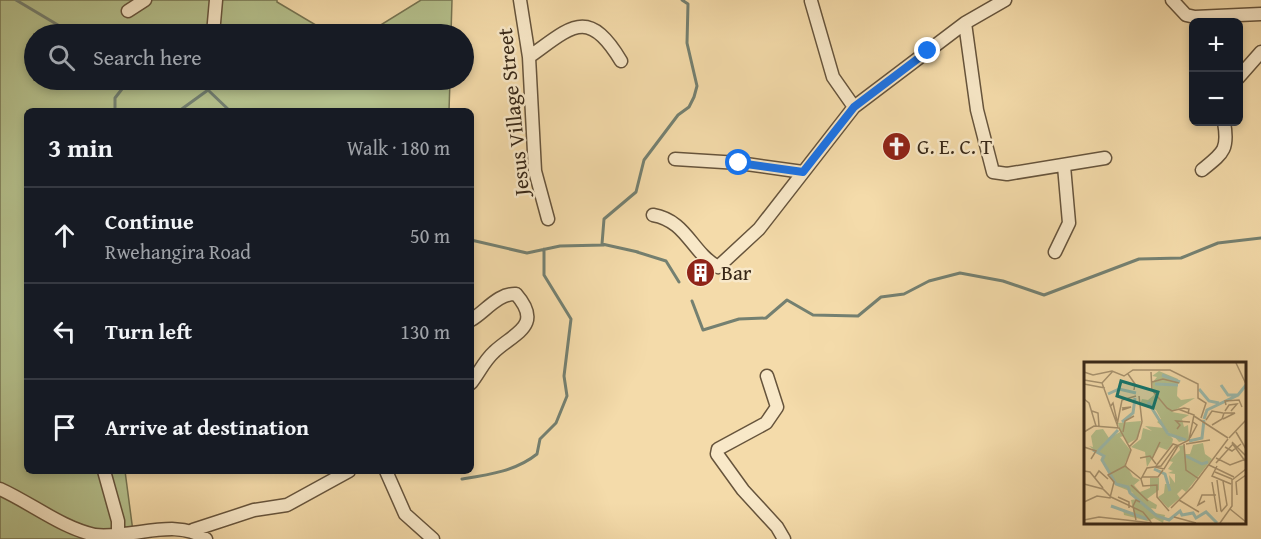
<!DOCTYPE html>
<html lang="en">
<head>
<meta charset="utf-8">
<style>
	body { margin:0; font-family:"Gentium Book Plus",serif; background:#242831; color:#f1f3f6 }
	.controls { position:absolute; right:18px; top:18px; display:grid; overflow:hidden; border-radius:9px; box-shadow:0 3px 9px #0003 }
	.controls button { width:54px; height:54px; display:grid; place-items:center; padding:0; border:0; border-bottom:2px solid #363941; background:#171b24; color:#f1f3f6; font:30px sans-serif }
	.stop { position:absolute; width:18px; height:18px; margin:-14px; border:4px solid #1a73e8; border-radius:50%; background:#fff }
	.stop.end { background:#1a73e8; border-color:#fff; box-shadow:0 2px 6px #0008 }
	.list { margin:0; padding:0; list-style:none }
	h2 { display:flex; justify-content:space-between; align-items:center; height:78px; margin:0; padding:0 24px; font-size:26px }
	h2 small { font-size:20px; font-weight:400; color:#9ea1a6 }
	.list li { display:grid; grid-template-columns:39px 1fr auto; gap:18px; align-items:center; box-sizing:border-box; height:96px; padding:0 24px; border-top:2px solid #363941 }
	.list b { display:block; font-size:22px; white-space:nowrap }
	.list p { margin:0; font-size:20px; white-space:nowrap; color:#9ea1a6 }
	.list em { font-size:20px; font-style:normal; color:#9ea1a6 }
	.icon { flex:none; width:33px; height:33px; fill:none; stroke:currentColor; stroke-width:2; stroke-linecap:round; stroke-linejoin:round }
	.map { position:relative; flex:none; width:1261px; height:539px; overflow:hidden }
	.search { position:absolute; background:#171b24; box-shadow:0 3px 9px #0003; left:24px; top:24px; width:450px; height:66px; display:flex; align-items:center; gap:15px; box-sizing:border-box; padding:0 21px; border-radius:33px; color:#9ea1a6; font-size:22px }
	.panel { position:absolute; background:#171b24; box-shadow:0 3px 9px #0003; left:24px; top:108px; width:450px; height:366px; border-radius:9px }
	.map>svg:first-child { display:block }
	.green { fill:#b5c18d; stroke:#767452; stroke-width:1.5 }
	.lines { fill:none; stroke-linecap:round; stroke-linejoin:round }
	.stream { stroke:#748071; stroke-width:3 }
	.minor-casing { stroke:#66543c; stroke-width:15 }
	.minor { stroke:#f8e8c8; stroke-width:12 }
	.route { stroke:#1a73e8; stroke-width:8 }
	.labels { text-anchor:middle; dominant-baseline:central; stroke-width:5; stroke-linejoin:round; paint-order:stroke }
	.street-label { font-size:21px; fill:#372717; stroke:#f8e8c8 }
	.poi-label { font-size:21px; fill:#372717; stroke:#f8e8c8; text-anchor:start }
	.inset-river { fill:none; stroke:#9cbbad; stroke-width:3 }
	.inset-road { fill:none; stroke:#a8936f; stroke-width:1.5 }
	.view { fill:#0f766e; fill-opacity:0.15; stroke:#0f766e; stroke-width:3 }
	.inset-edge { fill:none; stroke:#372717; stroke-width:3 }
</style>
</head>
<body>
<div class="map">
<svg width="1261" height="539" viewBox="0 0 1261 539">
	<rect width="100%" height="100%" fill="#f4dbaa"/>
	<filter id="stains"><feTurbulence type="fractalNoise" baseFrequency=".00333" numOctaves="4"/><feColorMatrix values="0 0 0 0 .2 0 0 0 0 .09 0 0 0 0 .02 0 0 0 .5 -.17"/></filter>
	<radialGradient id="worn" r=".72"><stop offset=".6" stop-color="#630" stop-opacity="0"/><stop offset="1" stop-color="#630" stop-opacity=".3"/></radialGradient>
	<path class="green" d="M0 0H277V2L331 34H34V80H450L449 111H27V471H125L134 539H0Z
		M421 0H452L451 34H366Z"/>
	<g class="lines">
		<path class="stream" d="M16 0 73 34
			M115 111V98L129 80
			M179 111 208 90 230 111
			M471 240 527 253 560 246 604 245
			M637 252 666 261 679 282
			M638 252 602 244 604 219 636 192 644 160 678 115 689 107 694 97 697 86 687 43 688 4 682 0
			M692 301 703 330 739 319 766 318 787 300 813 315 858 316 881 297 904 294 929 281 960 273 1003 281 1044 295 1139 259 1181 258 1218 243 1261 238
			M462 479C488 475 516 471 537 454L540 439 556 423 567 396 564 376 571 319 544 275V249"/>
		<defs>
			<path id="minor" d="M520 0 529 57 535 171 548 219
				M1172 0 1186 15 1195 17 1261 14
				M811 1 833 77 854 107
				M128 11 145 0
				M965 23 977 110 993 172 1007 174 1105 158
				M213 34 216 0
				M529 57C571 27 588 6 621 61
				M1238 78 1261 52
				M675 159 739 163 803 172
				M1202 170C1223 153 1229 150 1224 122
				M653 215C687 221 691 252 718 267L759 229 854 107 965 23 1005 0
				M1055 252 1069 223 1064 166
				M471 320C485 312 498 293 516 294 544 326 514 333 494 352 484 361 479 373 471 383
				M767 376 777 407 766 423 718 449 717 454 743 490 777 527 784 539
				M104 471 118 521V537
				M386 471 405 514 433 539
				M0 489C31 503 62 528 95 535 133 539 176 517 206 539
				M193 530 254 510 287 505 349 471"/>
		</defs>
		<use href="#minor" class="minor-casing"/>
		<use href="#minor" class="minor"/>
	</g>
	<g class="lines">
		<path class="route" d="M739 163 803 172 854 107 928 51"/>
	</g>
	<defs>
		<symbol id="church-disc" viewBox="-11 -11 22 22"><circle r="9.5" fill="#8f2418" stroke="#f8e8c8"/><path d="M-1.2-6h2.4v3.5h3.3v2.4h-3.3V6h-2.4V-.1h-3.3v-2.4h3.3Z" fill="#fff"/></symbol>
		<symbol id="building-disc" viewBox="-11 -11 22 22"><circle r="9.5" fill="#8f2418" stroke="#f8e8c8"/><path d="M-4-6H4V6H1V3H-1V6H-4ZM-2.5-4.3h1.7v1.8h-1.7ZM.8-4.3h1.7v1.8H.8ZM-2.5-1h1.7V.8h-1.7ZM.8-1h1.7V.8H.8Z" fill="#fff"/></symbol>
	</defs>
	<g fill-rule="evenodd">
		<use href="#church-disc" x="880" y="130" width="33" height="33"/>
		<use href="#building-disc" x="684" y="256" width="33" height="33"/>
	</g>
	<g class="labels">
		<g class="street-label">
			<text transform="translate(513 112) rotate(-96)">Jesus Village Street</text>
		</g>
		<g class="poi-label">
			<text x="917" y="146">G. E. C. T</text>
			<text x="721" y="272">Bar</text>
		</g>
	</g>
	<g transform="translate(1084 362)">
		<rect width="162" height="162" fill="#f4dbaa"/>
		<path d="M75 9 94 17 93 34 97 38 111 36 88 50 105 53 98 57 100 65 104 63 105 78 95 80 89 73 82 69 89 77 88 82 83 88 75 85 63 105 61 90 47 85 57 77 59 66 68 69 61 64 80 66 73 60 77 57 72 48 56 42 58 37 64 38 70 33 68 21 73 15 68 14ZM57 59 54 76 43 82 40 74 36 75 47 89 41 101 49 115 56 118 50 123 56 130 66 126V116H75V128L63 137 73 143 72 147 67 146 71 151 81 153 79 161 70 156 64 159 40 153 39 147 50 152 47 138 53 137 48 130 33 124 17 98 18 94 5 84 9 85 7 74 12 68 19 67 25 76 36 70 34 61ZM119 81 121 92 128 97 102 130 98 127 93 132 96 136 84 146 74 135 80 131 81 122H86L85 113 91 121V112L84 111 89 109 84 107 89 100 85 99 96 88 95 84 100 83 101 92H106L109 83Z" fill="#b5c18d"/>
		<path class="inset-river" d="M78 13 96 20M71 22 94 23M137 23 144 33H154M115 27 125 39 135 41M24 32 35 27 52 31M64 40 84 72M120 57 123 48 154 33 162 23M38 60 49 51 51 36M84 72 102 78M105 79 118 76 120 58M9 88 20 94 18 98 32 122 44 125 46 131 73 154 85 158 96 149 98 153 109 151 112 156 122 150 133 161M14 89 34 68M102 94 118 102 124 100M70 107 81 112 86 129M27 144 63 157"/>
		<path class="inset-road" d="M152 1 162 22M0 10 9 13 28 9 40 14 49 8H86L114 22V36L122 41 117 56M67 10 68 28 83 46 88 49 100 46 105 47 104 52M44 12 51 22 50 28M0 18 18 21 29 9M68 20 79 17 95 21M18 21 34 65M0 22 21 26M55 34 58 60M0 37 5 41 12 64M142 43 141 39 155 38 158 45M26 45 29 41 33 59M38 46 47 45 38 48M8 49 14 51 15 64M141 49 145 43 153 42 147 49M110 54 144 76M122 58 128 49 139 51M33 63 38 38 52 34M128 63 138 57 140 51H151L139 57M93 67 96 63 92 59 106 60M0 70 10 64 35 66 47 88 41 104 57 117M39 70 41 59 50 54M152 70 162 87M106 76 113 63 109 60M145 76 162 58M148 80 162 94M148 81 161 99M100 82 102 108 115 117M102 82 126 78M0 85 12 89 7 97M45 85 53 77 58 60M141 85 148 89 157 82M56 96 66 94 72 102M132 96 146 103 162 97M68 97 76 80M132 101 149 82M125 103 150 115M72 104 89 82 95 84M133 104 128 114 147 122M71 105 80 107 94 84M0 109 6 110 19 126M131 110 148 117M11 115 15 109 24 117M58 115H74L79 108M57 117 63 106 77 104 91 85 105 78 110 53 94 47M57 117 59 124 73 123V135L85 149M133 118 137 149M128 120 133 150M0 122 19 127 26 134M47 123 64 139M153 133 152 120 162 113M27 135 59 150 67 160M34 135 45 140V146M95 138 115 150M121 139 114 143 118 133H132M0 140 13 134 26 136 30 120 24 113 41 104M87 146 108 125 144 77M146 147 162 160M137 150 143 143 139 119M90 155 112 161M0 158 15 155 68 161M52 158 49 144 52 138 56 140M136 161 148 144V118L162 107"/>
		<path class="view" d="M37 19 74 30 69 46 33 34Z"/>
		<rect width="162" height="162" class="inset-edge"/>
	</g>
	<rect width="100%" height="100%" filter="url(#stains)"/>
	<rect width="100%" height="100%" fill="url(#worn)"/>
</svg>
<div class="controls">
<button>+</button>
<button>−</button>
</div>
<div class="stop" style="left:739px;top:163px"></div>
<div class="stop end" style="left:928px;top:51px"></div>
<div class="search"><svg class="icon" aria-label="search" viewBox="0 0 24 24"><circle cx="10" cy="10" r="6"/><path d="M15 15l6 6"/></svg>Search here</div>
<section class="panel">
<h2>3 min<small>Walk · 180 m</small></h2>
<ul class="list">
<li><svg class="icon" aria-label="ahead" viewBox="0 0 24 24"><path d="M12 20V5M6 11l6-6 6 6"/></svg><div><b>Continue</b><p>Rwehangira Road</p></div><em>50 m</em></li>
<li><svg class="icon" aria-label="left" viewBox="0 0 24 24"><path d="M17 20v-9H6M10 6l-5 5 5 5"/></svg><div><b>Turn left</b></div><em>130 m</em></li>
<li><svg class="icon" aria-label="arrive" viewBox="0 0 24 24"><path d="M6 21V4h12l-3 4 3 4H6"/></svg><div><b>Arrive at destination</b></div></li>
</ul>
</section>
</div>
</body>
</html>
